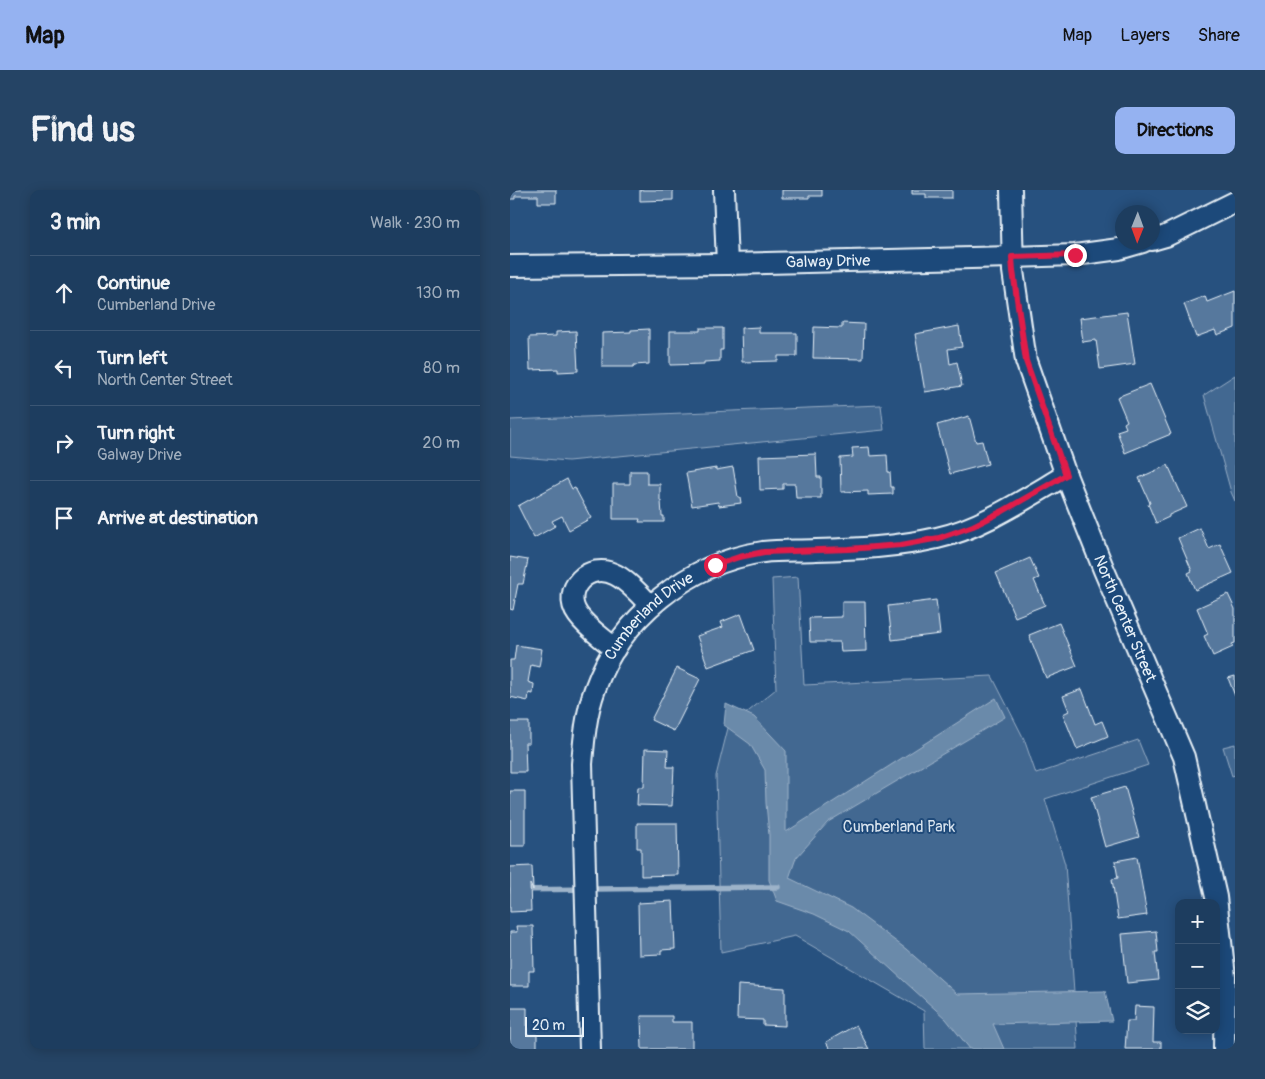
<!DOCTYPE html>
<html lang="en">
<head>
<meta charset="utf-8">
<style>
	body { margin:0; font-family:Pangolin,sans-serif; background:#254465; color:#f1f3f6 }
	.controls { position:absolute; right:15px; bottom:15px; display:grid; overflow:hidden; border-radius:10px; box-shadow:0 2px 12px #0003 }
	.controls button { width:45px; height:45px; display:grid; place-items:center; padding:0; border:0; border-bottom:1px solid #3b5674; background:#1d3d5f; color:#f1f3f6; font:25px sans-serif }
	.compass { position:absolute; left:605px; top:15px; width:45px; height:45px; border-radius:50%; background:#1d3d5f; box-shadow:0 2px 12px #0003; rotate:181deg }
	.scale { position:absolute; left:15px; bottom:12px; width:59px; box-sizing:border-box; padding-left:5px; border:2px solid #e8f1f8; border-top:0; font-size:14px; line-height:18px; white-space:nowrap; color:#e8f1f8; -webkit-text-stroke:4px #1f4a7a; paint-order:stroke }
	.stop { position:absolute; width:15px; height:15px; margin:-11px; border:4px solid #e11d48; border-radius:50%; background:#fff }
	.stop.end { background:#e11d48; border-color:#fff; box-shadow:0 1px 5px #0008 }
	.list { margin:0; padding:0; list-style:none }
	h2 { display:flex; justify-content:space-between; align-items:center; height:65px; margin:0; padding:0 20px; font-size:21px }
	h2 small { font-size:16px; font-weight:400; color:#a0aebd }
	.list li { display:grid; grid-template-columns:32px 1fr auto; gap:15px; align-items:center; box-sizing:border-box; height:75px; padding:0 20px; border-top:1px solid #3b5674 }
	.list b { display:block; font-size:19px; white-space:nowrap }
	.list p { margin:0; font-size:16px; white-space:nowrap; color:#a0aebd }
	.list em { font-size:16px; font-style:normal; color:#a0aebd }
	.icon { flex:none; width:28px; height:28px; fill:none; stroke:currentColor; stroke-width:2; stroke-linecap:round; stroke-linejoin:round }
	.map { position:relative; flex:none; width:725px; height:859px; overflow:hidden; border-radius:10px }
	header { display:flex; align-items:center; gap:30px; box-sizing:border-box; height:70px; padding:0 25px; background:#95b2f1; color:#111 }
	header strong { font-size:24px }
	nav { display:flex; gap:28px; margin-inline-start:auto; font-size:18px }
	.intro { display:flex; align-items:center; justify-content:space-between; box-sizing:border-box; height:120px; padding:0 30px }
	h1 { margin:0; font-size:35px }
	.button { padding:12px 22px; border-radius:10px; background:#95b2f1; color:#111; font-size:18px; font-weight:700 }
	main { display:flex; gap:30px; padding:0 30px }
	aside { flex:1; background:#1d3d5f; border-radius:10px; box-shadow:0 2px 12px #0003 }
	.map>svg:first-child { display:block }
	.green { fill:#436891; stroke:#96acc4 }
	.water { fill:#6b8aaa; stroke:#9db3c9 }
	.lines { fill:none; stroke-linecap:round; stroke-linejoin:round }
	.stream { stroke:#9db3c9; stroke-width:5.5 }
	.building { fill:#57789d; stroke:#e8f1f8 }
	.minor-casing { stroke:#e8f1f8; stroke-width:24 }
	.minor { stroke:#1f4a7a; stroke-width:20 }
	.route { stroke:#e11d48; stroke-width:6 }
	.labels { text-anchor:middle; dominant-baseline:central; stroke-width:4; stroke-linejoin:round; paint-order:stroke }
	.street-label { font-size:16px; fill:#e8f1f8; stroke:#1f4a7a }
	.park-label { font-size:16px; fill:#d8e3ee; stroke:#1f4a7a }
</style>
</head>
<body>
<header>
<strong>Map</strong>
<nav><a>Map</a><a>Layers</a><a>Share</a></nav>
</header>
<div class="intro"><h1>Find us</h1><a class="button">Directions</a></div>
<main>
<aside>
<h2>3 min<small>Walk · 230 m</small></h2>
<ul class="list">
<li><svg class="icon" aria-label="ahead" viewBox="0 0 24 24"><path d="M12 20V5M6 11l6-6 6 6"/></svg><div><b>Continue</b><p>Cumberland Drive</p></div><em>130 m</em></li>
<li><svg class="icon" aria-label="left" viewBox="0 0 24 24"><path d="M17 20v-9H6M10 6l-5 5 5 5"/></svg><div><b>Turn left</b><p>North Center Street</p></div><em>80 m</em></li>
<li><svg class="icon" aria-label="right" viewBox="0 0 24 24"><path d="M7 20v-9h11M14 6l5 5-5 5"/></svg><div><b>Turn right</b><p>Galway Drive</p></div><em>20 m</em></li>
<li><svg class="icon" aria-label="arrive" viewBox="0 0 24 24"><path d="M6 21V4h12l-3 4 3 4H6"/></svg><div><b>Arrive at destination</b></div></li>
</ul>
</aside>
<div class="map">
<svg width="725" height="859" viewBox="0 0 725 859">
	<rect width="100%" height="100%" fill="#27517f"/>
	<filter id="ink" filterUnits="userSpaceOnUse"><feTurbulence type="fractalNoise" baseFrequency=".02" numOctaves="2"/><feDisplacementMap in="SourceGraphic" scale="10" xChannelSelector="R" yChannelSelector="G"/><feConvolveMatrix kernelMatrix="1 2 1 2 8 2 1 2 1" color-interpolation-filters="sRGB"/></filter>
	<g filter="url(#ink)">
		<path class="green" d="M725 185V311L721 302 694 205Z
			M371 215 374 240 58 271 0 266V230Z
			M288 387 294 495 482 486 514 549 526 584 628 550 638 575 535 609 555 674 568 859H415L414 821 285 746 211 762 206 586 218 538 266 499 262 389Z
			M725 554V585L722 586 713 557Z"/>
		<path class="water" d="M486 508 495 527 318 632 286 668 279 688 341 718 396 759 447 804 595 801 602 831 483 834 494 859H460L436 829 339 741 304 724 267 711 259 690V645L256 613 255 580 240 554 214 535 216 514 244 527 276 561V642Z"/>
		<g class="lines">
			<path class="stream" d="M0 700 268 697"/>
		</g>
		<path class="building" d="M0 0H46V13H28V6H5V9H0Z
			M130 0H163V10L130 11Z
			M272 0H312V6H299V8H272Z
			M402 0H442V8H416V4H402Z
			M725 101V138L707 145 705 140 686 147 674 114 695 106 697 112Z
			M617 122 625 174 590 179 586 150 573 152 570 128Z
			M332 133 354 134 353 169 303 168 304 137 332 138Z
			M449 136 452 157 438 159 440 174 447 172 452 196 415 202 405 144Z
			M249 137V143H287V166H268V171L232 172 231 138Z
			M190 138H213V160H210V171L194 172V174L160 175V141H190Z
			M139 139V174L124 175V177H92V143L121 142V140Z
			M66 141 68 181 48 182V179L20 180 19 147 46 146V142Z
			M640 194 661 244 615 263 607 241 616 238 614 233 617 231 607 207Z
			M459 226 466 252 472 251 478 274 440 284 427 235Z
			M359 257 360 266 377 265 378 282H380L381 297H383V304L358 305V301L331 302 330 268 343 267 342 258Z
			M306 264 307 287H311V308H286L285 294H273V299L250 300 249 266Z
			M658 275 677 317 659 325V327L646 333 638 314 640 313 629 288Z
			M223 277 228 307H230L231 313 209 316 208 312 182 316 176 283 206 278V280Z
			M120 281H137V294H150V311H151L152 326H154V332H129L130 329H103V294H120Z
			M57 289 62 299 65 298 81 328 59 340 52 326 42 331 45 336 24 348 8 316Z
			M690 338 699 359 710 354 723 383 685 400 678 383 682 381 668 348Z
			M0 367 18 370 13 394H8L3 420 0 419Z
			M520 368 529 388 524 390 535 415 505 427 486 383Z
			M718 404 725 419V453L722 454 723 457 703 466 694 446 698 444 687 418Z
			M426 410 430 444 382 450 378 416Z
			M332 412H355L356 461 331 462 330 452H300L299 428 332 427Z
			M231 424 244 460 198 477 187 446 213 437 211 432Z
			M549 433 567 476 536 488 519 445Z
			M6 455 32 459 29 477 21 475 18 492 24 494 23 504 19 503 18 511 0 507V470H4Z
			M167 478 190 489 164 541 141 530Z
			M725 486V506L718 488Z
			M572 499 585 534 592 531 598 546 567 559 553 524 559 521 553 506Z
			M0 532H19V553H15L16 582H0Z
			M135 559 158 560 157 577H164L162 616 127 615 128 597H134Z
			M615 597 629 647 595 657 581 607Z
			M0 601H15V656H0Z
			M127 633H167L168 685 131 686V658H127Z
			M627 667 637 725 608 729 602 689 608 688 605 671Z
			M22 676 23 700 20 694 21 721 0 722V677Z
			M163 711 165 759 151 760V764L129 765 128 713Z
			M6 736H23L24 781H19V796H0V742H7Z
			M646 741 648 762H645L648 790 617 793 612 744Z
			M228 795 275 798V836L253 835V830L227 829Z
			M625 816 644 817 643 852H651V859H615L617 831H624Z
			M0 818H17V845H27V859H0Z
			M131 826H162V832H182V859H132Z
			M346 835 359 859H320L316 852Z"/>
		<g class="lines">
			<defs>
				<g id="minor">
					<path d="M214 0 217 74"/>
					<path id="s1" d="M501 0 503 81 516 171 556 285 594 380 674 567 706 707 715 787 714 859"/>
					<path d="M642 50 656 46 725 12"/>
					<path id="s2" d="M0 76 217 74 502 67 565 65 609 59 633 52"/>
					<path d="M105 459C93 448 78 439 68 425 50 400 79 370 106 385 116 390 133 407 140 416"/>
					<path id="s3" d="M80 859 72 574C74 549 76 523 85 499 110 428 178 373 253 362 270 360 289 361 306 360 347 359 387 357 427 348 470 339 518 307 556 285"/>
				</g>
			</defs>
			<use href="#minor" class="minor-casing"/>
			<use href="#minor" class="minor"/>
		</g>
	</g>
	<g class="lines" filter="url(#ink)">
		<path class="route" d="M205 375 229 367 254 362 338 359 391 355 429 348 463 336 493 321 556 285 516 171 503 81 502 67 565 65"/>
	</g>
	<g class="labels">
		<g class="street-label">
			<text stroke="none"><textPath href="#s2" startOffset="318">Galway Drive</textPath></text>
			<text stroke="none"><textPath href="#s1" startOffset="448">North Center Street</textPath></text>
			<text stroke="none"><textPath href="#s3" startOffset="454">Cumberland Drive</textPath></text>
		</g>
		<g class="park-label">
			<text x="389" y="637">Cumberland Park</text>
		</g>
	</g>
</svg>
<div class="controls">
<button>+</button>
<button>−</button>
<button><svg class="icon" aria-label="layers" viewBox="0 0 24 24"><path d="M12 4l9 5-9 5-9-5zM3 14l9 5 9-5"/></svg></button>
</div>
<svg class="compass" viewBox="-18 -18 36 36"><path d="M0-13l5 13h-10z" fill="#e53935"/><path d="M0 13l5-13h-10z" fill="#a0aebd"/></svg>
<div class="scale">20 m</div>
<div class="stop" style="left:205px;top:375px"></div>
<div class="stop end" style="left:565px;top:65px"></div>
</div>
</main>
</body>
</html>
